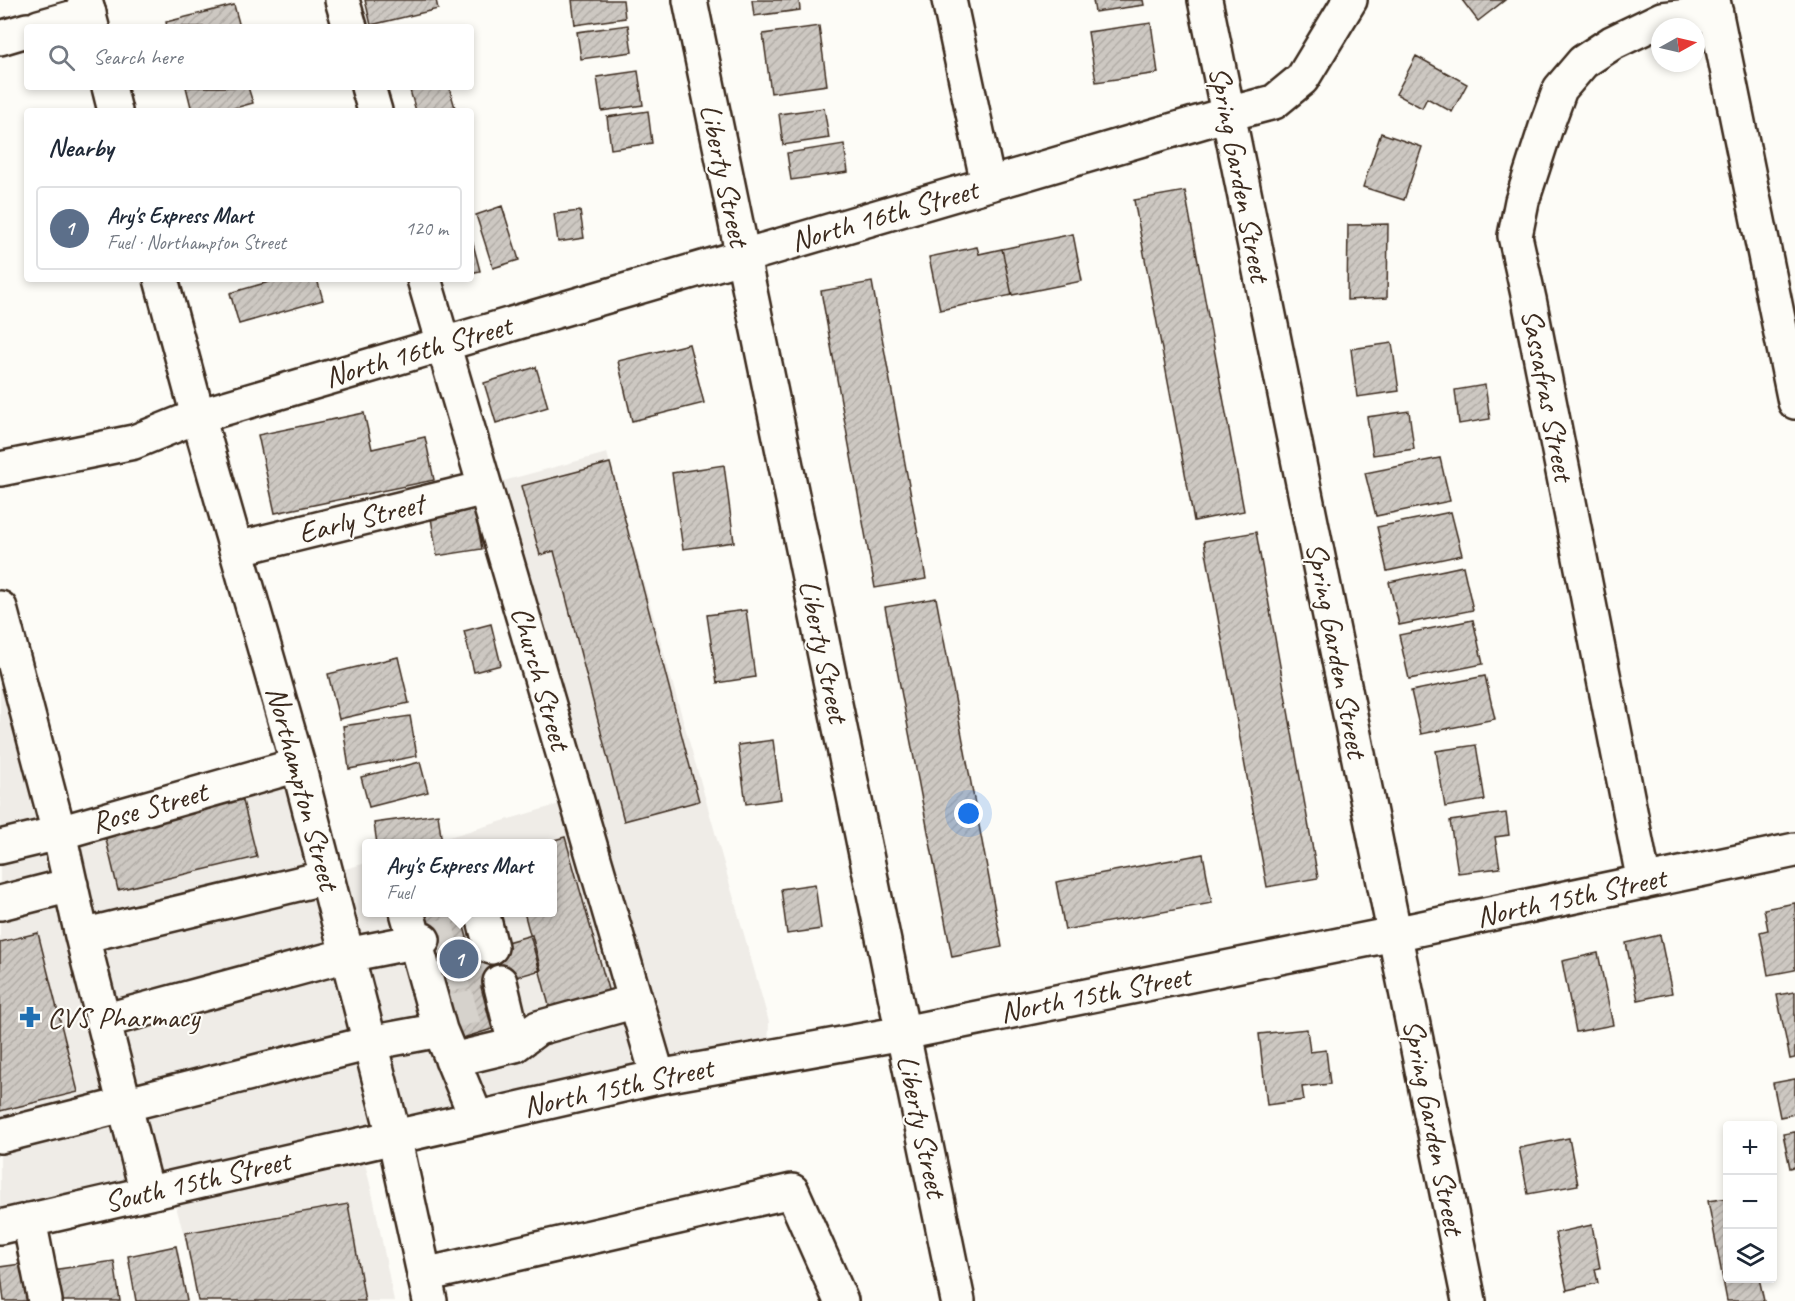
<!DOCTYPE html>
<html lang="en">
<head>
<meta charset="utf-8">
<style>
	body { margin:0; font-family:Caveat,sans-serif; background:#f6f6f7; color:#1f2937 }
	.controls { position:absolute; right:18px; bottom:18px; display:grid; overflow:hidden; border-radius:6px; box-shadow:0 3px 9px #0003 }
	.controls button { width:54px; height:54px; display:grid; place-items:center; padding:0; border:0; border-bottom:2px solid #e0e1e3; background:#fff; color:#1f2937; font:30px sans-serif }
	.compass { position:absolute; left:1651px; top:18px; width:54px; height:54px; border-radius:50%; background:#fff; box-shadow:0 3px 9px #0003; rotate:82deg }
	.you { position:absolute; left:969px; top:814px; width:21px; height:21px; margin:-15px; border:4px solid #fff; border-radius:50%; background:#1a73e8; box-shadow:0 0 0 9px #1a73e833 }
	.badge { display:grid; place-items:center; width:39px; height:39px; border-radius:50%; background:#1a73e8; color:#fff; font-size:20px; font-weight:700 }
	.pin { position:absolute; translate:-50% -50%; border:3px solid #fff; box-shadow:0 2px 6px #0006 }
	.popup { position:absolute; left:362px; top:839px; width:195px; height:78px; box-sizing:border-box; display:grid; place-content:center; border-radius:6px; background:#fff; filter:drop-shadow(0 2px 4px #0005); font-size:20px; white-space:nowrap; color:#747a83 }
	.popup b { font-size:22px; color:#1f2937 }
	.popup::after { content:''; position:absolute; left:50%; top:100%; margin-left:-12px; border:12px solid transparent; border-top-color:#fff }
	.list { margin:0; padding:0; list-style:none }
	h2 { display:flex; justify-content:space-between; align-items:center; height:78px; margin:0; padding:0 24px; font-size:26px }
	h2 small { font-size:20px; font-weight:400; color:#747a83 }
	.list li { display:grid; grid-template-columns:39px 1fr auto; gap:18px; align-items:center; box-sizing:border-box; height:84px; margin:0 12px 12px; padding:0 12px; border:2px solid #e0e1e3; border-radius:6px }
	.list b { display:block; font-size:22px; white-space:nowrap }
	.list p { margin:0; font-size:20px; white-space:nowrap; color:#747a83 }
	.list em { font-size:20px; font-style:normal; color:#747a83 }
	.icon { flex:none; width:33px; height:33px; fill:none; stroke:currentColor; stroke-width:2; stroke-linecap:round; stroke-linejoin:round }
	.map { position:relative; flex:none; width:1795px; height:1301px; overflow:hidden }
	.search { position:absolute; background:#fff; box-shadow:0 3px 9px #0003; left:24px; top:24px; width:450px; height:66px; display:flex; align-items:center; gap:15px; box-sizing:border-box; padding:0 21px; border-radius:6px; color:#747a83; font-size:22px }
	.panel { position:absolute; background:#fff; box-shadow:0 3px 9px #0003; left:24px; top:108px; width:450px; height:174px; border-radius:6px }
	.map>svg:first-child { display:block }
	.built { fill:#efece7 }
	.building { fill:url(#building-hatch); stroke:#3b2a1e; stroke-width:1.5 }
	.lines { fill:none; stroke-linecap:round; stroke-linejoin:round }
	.minor-tunnel { stroke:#d6d2cc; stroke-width:33; stroke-dasharray:33 16; stroke-linecap:butt }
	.minor-casing { stroke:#3b2a1e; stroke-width:38 }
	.major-casing { stroke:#3b2a1e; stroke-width:38 }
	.minor { stroke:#fdfcf7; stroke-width:33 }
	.major { stroke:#fdfcf7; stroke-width:33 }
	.labels { text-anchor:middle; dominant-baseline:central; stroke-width:4.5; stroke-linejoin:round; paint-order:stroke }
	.street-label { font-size:30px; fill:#3b2a1e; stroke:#fdfcf7 }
	.poi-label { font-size:30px; fill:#3b2a1e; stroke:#fdfcf7; text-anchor:start }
</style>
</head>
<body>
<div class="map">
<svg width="1795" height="1301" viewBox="0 0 1795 1301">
	<defs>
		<pattern id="building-hatch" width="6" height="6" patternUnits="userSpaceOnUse" patternTransform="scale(1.5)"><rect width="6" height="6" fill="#cdc8c2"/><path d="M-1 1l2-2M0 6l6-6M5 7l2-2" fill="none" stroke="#b1aca6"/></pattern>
	</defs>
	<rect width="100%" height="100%" fill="#fdfcf7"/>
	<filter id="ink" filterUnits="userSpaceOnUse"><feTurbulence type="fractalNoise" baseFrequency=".0167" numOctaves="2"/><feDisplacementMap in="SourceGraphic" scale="12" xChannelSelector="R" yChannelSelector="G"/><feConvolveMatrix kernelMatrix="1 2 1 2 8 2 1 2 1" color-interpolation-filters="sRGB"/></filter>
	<g filter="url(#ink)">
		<path class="built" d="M607 453 769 1022 768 1051 362 1151 374 1201 394 1301H202L172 1192 0 1232V662L55 819 288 762 328 874 366 863V912H552V844L429 843 563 803 481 487Z"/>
		<path class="building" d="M365 0H436L438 9 371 25Z
			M572 0H623L625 18 575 25Z
			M752 0H799L800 10 754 16Z
			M1093 0H1143L1144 5 1095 12Z
			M1462 0H1505L1478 21Z
			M234 5 240 27H167L166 22Z
			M1151 23 1158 73 1096 82 1088 32Z
			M628 25 632 52 581 59 577 32Z
			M819 26 827 85 771 93 763 34Z
			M1416 56 1467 84 1452 112 1427 98 1422 108 1396 94Z
			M638 71 643 105 602 111 597 77Z
			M186 87H248L253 103 224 111H192Z
			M409 87H449L456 111H416Z
			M824 108 829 138 783 145 779 114Z
			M648 111 652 143 611 149 607 117Z
			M1381 133 1422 147 1404 200 1363 187Z
			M844 144 848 172 791 180 787 153Z
			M1185 191 1244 511 1194 521 1134 200Z
			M502 206 519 260 493 268 476 215Z
			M580 211 584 238 558 242 554 214Z
			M1388 224 1387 298 1347 300 1348 225Z
			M1073 234 1082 281 1012 295 1002 249Z
			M471 236 480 271 471 273Z
			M977 247 979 254 1002 249 1012 295 940 310 929 257Z
			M279 279H317L323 300 239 324 230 293Z
			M872 282 926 579 875 588 821 291Z
			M1392 343 1399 391 1357 397 1351 349Z
			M689 344 704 403 632 421 618 361Z
			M536 367 548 407 496 423 484 383Z
			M1485 385 1490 419 1459 424 1455 390Z
			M1409 411 1414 449 1373 455 1367 417Z
			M364 413 372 449 425 437 434 480 275 513 258 435Z
			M1440 458 1450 501 1376 516 1365 473Z
			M610 463 699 801 624 821 554 551 540 555 521 486Z
			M724 465 734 542 683 549 672 473Z
			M473 498 482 549 437 556 429 505Z
			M1451 512 1462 555 1387 571 1377 527Z
			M1256 532 1318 878 1267 887 1204 541Z
			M1463 566 1473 610 1399 625 1389 582Z
			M936 598 1002 947 952 957 885 607Z
			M746 610 755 677 717 683 707 615Z
			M1473 620 1483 664 1409 679 1399 635Z
			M491 624 501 665 474 672 464 631Z
			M398 657 409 703 339 719 328 674Z
			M1485 676 1495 719 1421 734 1411 691Z
			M410 716 417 756 349 769 343 726Z
			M773 740 781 799 746 804 738 745Z
			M1476 745 1485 800 1445 807 1436 751Z
			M420 762 428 792 369 807 361 777Z
			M241 793 257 857 118 890 103 827Z
			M1506 813 1509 835 1495 837 1500 868 1458 873 1450 821Z
			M438 814 442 844H377L374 823Z
			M565 837 611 1000 552 1017 524 912H552V844H540Z
			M1203 854 1212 903 1065 930 1056 882Z
			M815 884 821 929 787 934 781 889Z
			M1795 903V970L1768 975 1760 932 1768 930 1764 909Z
			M414 912H460L471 952 532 935 541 970 481 987 492 1029 453 1041Z
			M38 933 78 1092 0 1111V942Z
			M1660 935 1672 993 1638 1000 1626 943Z
			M1598 953 1613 1025 1576 1032 1562 961Z
			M1795 992V1058L1790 1059 1777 995Z
			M1307 1029 1310 1052 1326 1050 1330 1084 1302 1087 1304 1100 1267 1105 1259 1034Z
			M1795 1079V1114L1780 1117 1773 1083Z
			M1795 1132V1167L1790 1168 1783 1134Z
			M1569 1138 1578 1185 1528 1194 1519 1148Z
			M1728 1198V1278H1759L1764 1301H1727L1708 1201Z
			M348 1204 365 1301H198L185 1233Z
			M1592 1225 1600 1268 1595 1269 1598 1283 1567 1290 1555 1233Z
			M176 1246 187 1301H136L128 1256Z
			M114 1261 120 1301H57L52 1270Z
			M27 1263 32 1301H4L0 1267Z"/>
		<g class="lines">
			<path class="minor-tunnel" d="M423 940 465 931
				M434 979 495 964
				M444 1014 485 1003"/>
			<defs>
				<path id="minor" d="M342 0 350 27
					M690 0 958 1301
					M949 0 988 184
					M1205 0 1469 1301
					M1713 0 1795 402
					M39 27 89 13
					M0 38 27 30
					M368 87 375 111
					M424 279 658 1077
					M0 469 134 442 198 416 1228 114 1274 102 1302 79 1350 0
					M236 549 485 488
					M0 608 59 833 82 936
					M0 847 59 833 298 765
					M1644 882 1529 299 1515 236 1522 201 1546 127 1560 89 1583 62 1612 43 1662 19 1716 13
					M0 903 71 885
					M407 912 440 1030 476 1117
					M482 912 491 947
					M103 1021 347 955 423 940
					M515 1045 538 1028 636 1001
					M452 1060 515 1045 500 982
					M0 1136 370 1043 440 1030
					M147 1193 82 936 327 877
					M29 1220 45 1301
					M0 1227 658 1077 903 1033 1394 934 1795 850
					M424 1275 792 1191 841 1301"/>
				<path id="major" d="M85 0 92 27
					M109 87 115 111
					M161 279 198 416 298 765 394 1136 430 1301"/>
			</defs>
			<use href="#minor" class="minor-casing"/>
			<use href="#major" class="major-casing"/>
			<use href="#minor" class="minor"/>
			<use href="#major" class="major"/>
		</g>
	</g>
	<defs>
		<symbol id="pharmacy-bare" viewBox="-9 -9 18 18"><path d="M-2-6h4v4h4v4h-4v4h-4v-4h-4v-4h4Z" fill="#1f6fb2" stroke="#fdfcf7" stroke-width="2.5" paint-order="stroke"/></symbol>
	</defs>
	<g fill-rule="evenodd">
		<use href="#pharmacy-bare" x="15" y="1002" width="30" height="30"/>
	</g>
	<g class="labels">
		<g class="street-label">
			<text transform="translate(1240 174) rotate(79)">Spring Garden Street</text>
			<text transform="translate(725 175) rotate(78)">Liberty Street</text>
			<text transform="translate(884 215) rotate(-16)">North 16th Street</text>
			<text transform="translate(418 351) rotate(-16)">North 16th Street</text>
			<text transform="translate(1548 395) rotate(79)">Sassafras Street</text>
			<text transform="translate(361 518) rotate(-14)">Early Street</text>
			<text transform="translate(1337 650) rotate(79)">Spring Garden Street</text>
			<text transform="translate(824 651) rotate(78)">Liberty Street</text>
			<text transform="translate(541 678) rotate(74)">Church Street</text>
			<text transform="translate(303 788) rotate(75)">Northampton Street</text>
			<text transform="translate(149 807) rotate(-16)">Rose Street</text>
			<text transform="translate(1571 897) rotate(-12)">North 15th Street</text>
			<text transform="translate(1095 994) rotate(-11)">North 15th Street</text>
			<text transform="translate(618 1087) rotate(-12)">North 15th Street</text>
			<text transform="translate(922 1126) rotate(78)">Liberty Street</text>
			<text transform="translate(1434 1127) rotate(79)">Spring Garden Street</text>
			<text transform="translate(197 1181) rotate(-13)">South 15th Street</text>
		</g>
		<g class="poi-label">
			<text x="47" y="1017">CVS Pharmacy</text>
		</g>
	</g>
</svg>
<div class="controls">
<button>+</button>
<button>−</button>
<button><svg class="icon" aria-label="layers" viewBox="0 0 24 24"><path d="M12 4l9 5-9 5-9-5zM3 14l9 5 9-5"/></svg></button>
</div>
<svg class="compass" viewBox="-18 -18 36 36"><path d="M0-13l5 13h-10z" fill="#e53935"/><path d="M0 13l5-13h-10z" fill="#747a83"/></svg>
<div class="you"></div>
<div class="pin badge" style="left:459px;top:959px;background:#5c6f8a">1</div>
<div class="popup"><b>Ary's Express Mart</b>Fuel</div>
<div class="search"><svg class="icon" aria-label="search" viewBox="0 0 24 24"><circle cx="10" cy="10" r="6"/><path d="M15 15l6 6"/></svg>Search here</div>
<section class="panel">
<h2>Nearby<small></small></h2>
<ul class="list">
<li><span class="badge" style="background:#5c6f8a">1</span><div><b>Ary's Express Mart</b><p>Fuel · Northampton Street</p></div><em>120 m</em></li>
</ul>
</section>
</div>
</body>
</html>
